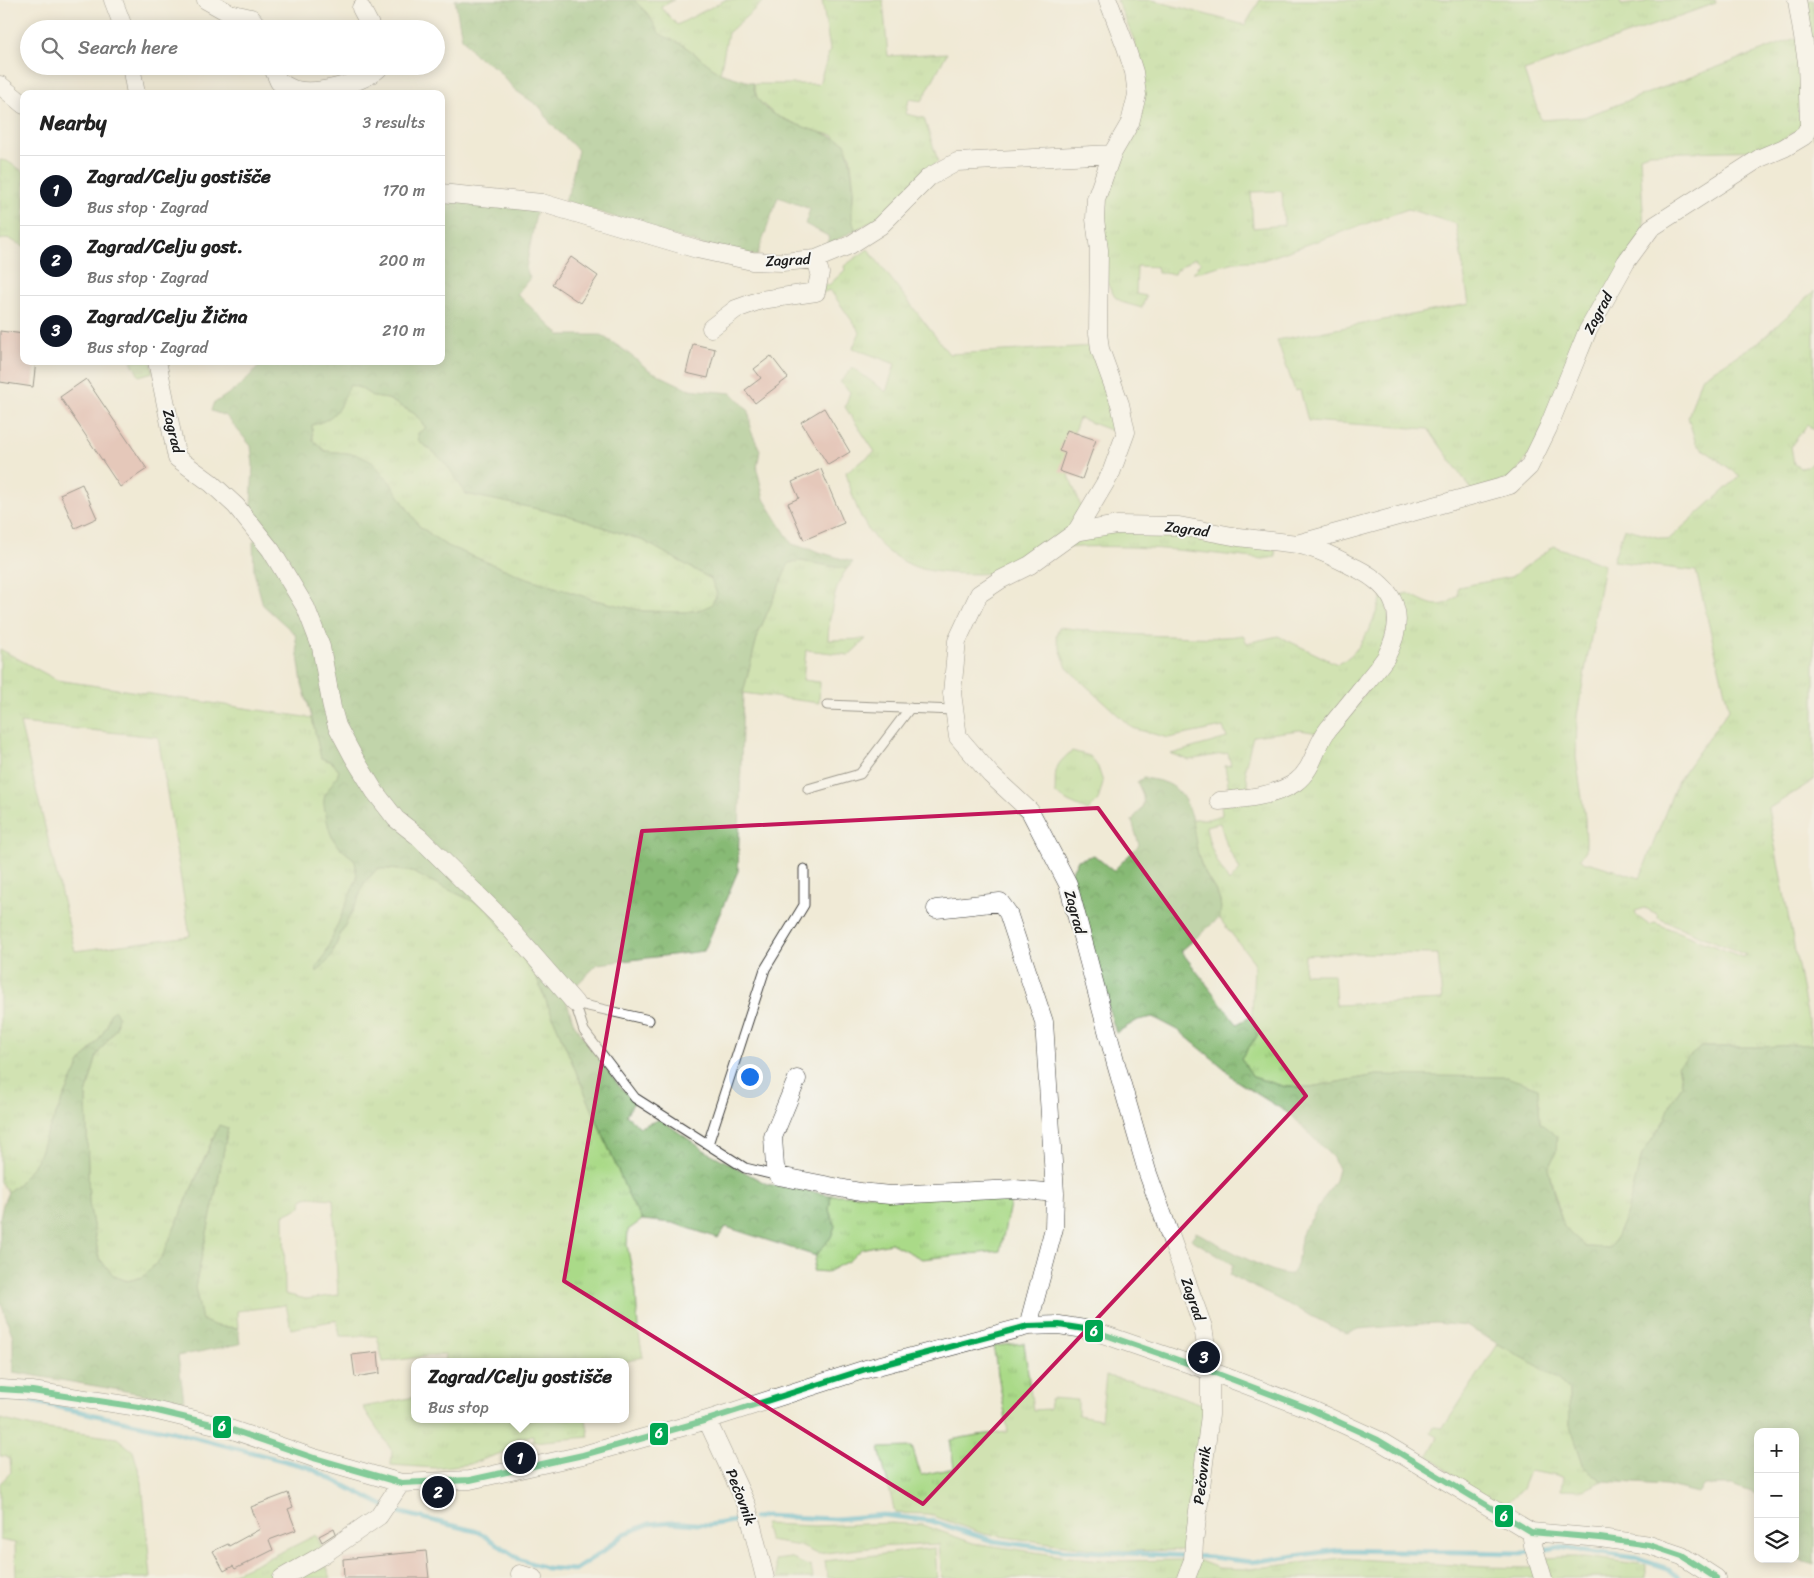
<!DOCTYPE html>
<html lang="en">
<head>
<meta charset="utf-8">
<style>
	body { margin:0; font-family:Sriracha,sans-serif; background:#f6f6f6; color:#222 }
	.controls { position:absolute; right:15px; bottom:15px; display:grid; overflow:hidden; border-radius:10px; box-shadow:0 2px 12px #0003 }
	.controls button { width:45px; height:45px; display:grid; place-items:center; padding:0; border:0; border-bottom:1px solid #e0e0e0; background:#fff; color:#222; font:25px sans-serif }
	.you { position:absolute; left:749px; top:1076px; width:18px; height:18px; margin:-12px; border:4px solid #fff; border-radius:50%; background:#1a73e8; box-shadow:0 0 0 8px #1a73e833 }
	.badge { display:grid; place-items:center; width:32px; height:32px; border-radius:50%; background:#111827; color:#fff; font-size:16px; font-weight:700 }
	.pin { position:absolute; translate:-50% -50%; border:2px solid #fff; box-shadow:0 1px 5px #0006 }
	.popup { position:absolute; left:411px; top:1358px; width:218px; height:65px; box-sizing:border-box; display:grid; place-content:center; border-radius:10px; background:#fff; filter:drop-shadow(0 1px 4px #0005); font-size:16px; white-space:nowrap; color:#767676 }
	.popup b { font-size:19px; color:#222 }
	.popup::after { content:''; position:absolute; left:50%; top:100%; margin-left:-10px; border:10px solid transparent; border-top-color:#fff }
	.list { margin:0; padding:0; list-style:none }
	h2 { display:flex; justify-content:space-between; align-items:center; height:65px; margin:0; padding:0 20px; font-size:21px }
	h2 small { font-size:16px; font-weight:400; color:#767676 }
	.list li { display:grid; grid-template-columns:32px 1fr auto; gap:15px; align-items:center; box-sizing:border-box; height:70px; padding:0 20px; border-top:1px solid #e0e0e0 }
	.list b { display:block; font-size:19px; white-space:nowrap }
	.list p { margin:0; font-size:16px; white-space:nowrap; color:#767676 }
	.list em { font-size:16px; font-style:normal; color:#767676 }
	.icon { flex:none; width:28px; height:28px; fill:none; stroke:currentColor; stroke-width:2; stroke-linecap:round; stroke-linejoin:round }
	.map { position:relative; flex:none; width:1814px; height:1578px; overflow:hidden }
	.search { position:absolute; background:#fff; box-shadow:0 2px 12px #0003; left:20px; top:20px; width:425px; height:55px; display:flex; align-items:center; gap:12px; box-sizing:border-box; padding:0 18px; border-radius:28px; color:#767676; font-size:19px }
	.panel { position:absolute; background:#fff; box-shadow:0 2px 12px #0003; left:20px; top:90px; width:425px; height:275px; border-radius:10px }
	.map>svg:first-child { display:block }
	.grass { fill:url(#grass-tufts); stroke:#637b52; fill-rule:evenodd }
	.forest { fill:url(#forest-crowns); stroke:#526b48; fill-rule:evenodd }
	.park { fill:#aada88; stroke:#637b52 }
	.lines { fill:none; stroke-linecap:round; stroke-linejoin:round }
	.stream { stroke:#4db2cc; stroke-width:5 }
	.building { fill:#d89f9a }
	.service-casing { stroke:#3c3b38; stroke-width:11 }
	.minor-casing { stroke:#3c3b38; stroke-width:19 }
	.service { stroke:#fff; stroke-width:9 }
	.minor { stroke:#fff; stroke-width:18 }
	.bus-1-casing { stroke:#f6f6f2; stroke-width:10 }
	.bus-1 { stroke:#00a651; stroke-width:6 }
	.marked { fill:none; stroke:#c2185b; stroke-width:4; stroke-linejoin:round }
	.labels { text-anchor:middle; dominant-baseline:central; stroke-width:4; stroke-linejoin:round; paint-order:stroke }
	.street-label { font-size:15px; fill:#1c1c1c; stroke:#f6f6f2 }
	.line-badge { stroke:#f6f6f2; stroke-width:2 }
	.badge-label { font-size:14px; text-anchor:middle; font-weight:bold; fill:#fff }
</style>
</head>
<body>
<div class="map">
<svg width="1814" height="1578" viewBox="0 0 1814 1578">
	<defs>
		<pattern id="grass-tufts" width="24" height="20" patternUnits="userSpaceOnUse" patternTransform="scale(1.25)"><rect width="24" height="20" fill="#aada88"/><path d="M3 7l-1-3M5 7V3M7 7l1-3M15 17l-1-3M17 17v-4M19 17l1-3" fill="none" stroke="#92ba75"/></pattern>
		<pattern id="forest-crowns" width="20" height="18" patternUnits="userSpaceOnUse" patternTransform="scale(1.25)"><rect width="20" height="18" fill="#87ba74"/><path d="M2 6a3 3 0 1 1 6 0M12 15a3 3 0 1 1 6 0" fill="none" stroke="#749f64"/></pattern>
	</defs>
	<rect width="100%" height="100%" fill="#f6f6f2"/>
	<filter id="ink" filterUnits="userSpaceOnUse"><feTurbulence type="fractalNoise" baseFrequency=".02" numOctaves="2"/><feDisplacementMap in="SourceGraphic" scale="10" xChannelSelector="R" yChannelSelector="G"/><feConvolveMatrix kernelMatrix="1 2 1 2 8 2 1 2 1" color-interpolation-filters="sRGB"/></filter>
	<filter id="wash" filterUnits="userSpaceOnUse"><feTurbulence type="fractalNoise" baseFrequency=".0096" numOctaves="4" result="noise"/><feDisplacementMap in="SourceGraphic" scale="20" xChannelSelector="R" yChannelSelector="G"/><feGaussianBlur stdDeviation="1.12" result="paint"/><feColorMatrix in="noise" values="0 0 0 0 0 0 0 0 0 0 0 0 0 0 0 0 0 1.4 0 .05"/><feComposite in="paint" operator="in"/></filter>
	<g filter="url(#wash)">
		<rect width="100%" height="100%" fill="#f0ead6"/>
		<path class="grass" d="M634 0H674L661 7 677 25 725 0H765L728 33 720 73 683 45 659 34 648 14Z
			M822 0H883L888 56 947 53 922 101 909 99 906 114 924 118 938 161 908 187 882 215 856 230 851 222 854 188 850 155 833 135 813 131 775 115 758 100 753 84H819L830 50Z
			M1117 0H1152L1245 25 1260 0H1620L1621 5 1646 2V0H1715L1716 3 1524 71 1541 120 1584 117 1801 36 1806 125 1766 150 1648 153 1640 156 1644 228 1537 445 1512 478 1472 490 1428 429 1308 421 1300 390 1295 391 1277 340 1469 304 1456 224 1408 209 1263 260 1235 262 1193 273 1201 262 1194 258 1176 270 1174 274 1158 273 1157 267 1137 266 1136 294 1146 296 1142 308 1124 303 1115 297 1104 278 1099 214 1142 77 1134 40ZM1282 191 1284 225 1253 228 1251 192Z
			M1804 0H1814V139L1813 136Z
			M0 160 7 161 24 172V247L8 238 0 240Z
			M868 249 949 354 1094 346 1120 434 1079 418 1064 462 1081 507C1076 516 1072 527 1066 534 1055 546 1010 571 993 573 973 575 929 574 911 565 902 561 892 555 885 549 862 529 853 500 846 472L875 452 845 407 850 392 840 382 853 368 886 392 895 364 853 348 860 332 830 290 822 293 824 284 829 285 845 270 844 266Z
			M1814 291V430L1807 425 1791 446 1794 464 1800 468 1807 467 1814 461V780L1768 809 1813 1045 1759 1047H1701L1691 1057 1682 1086 1672 1101 1666 1119 1642 1155 1627 1213 1617 1236 1609 1248 1586 1247 1564 1227 1548 1169 1556 1152 1540 1124 1538 1088 1377 1075 1310 1087H1286L1253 1077 1241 1058 1258 1035 1252 1016 1254 962 1219 918C1226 897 1210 886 1203 868 1196 853 1194 835 1191 819H1208L1222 815 1221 805 1275 796 1319 755 1375 680 1396 596 1408 593C1427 603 1440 613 1458 595V587L1511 577 1554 546 1604 565 1577 716 1576 757 1585 818 1586 841V850L1580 859 1585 863H1591L1640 878 1677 782 1729 709 1696 571 1613 561 1624 528 1668 540 1740 476 1696 444 1688 417 1701 378 1760 341ZM1220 823 1227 846 1240 870 1229 882C1218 864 1209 848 1206 826ZM1645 908 1657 914 1658 918 1746 955 1742 957 1655 923 1649 925 1637 916 1635 911ZM1347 953 1438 954 1442 1000 1336 1005 1334 974H1304L1305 955Z
			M131 361H151L153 372 139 376Z
			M350 385 360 388 374 397 388 399 415 414 426 428 418 433 419 442C443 456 451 471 466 494L567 515 644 541 711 579 717 594 711 606 699 610 685 612 643 611 595 600 524 577 445 545 419 526 389 481 355 454 325 451 313 440 312 425C337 419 340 405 350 385Z
			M1115 529 1205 533 1275 550 1276 557 1263 559C1197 552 1129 543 1063 548L1086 535Z
			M801 561 847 569C834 584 829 620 828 640L866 639 849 655 806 650 803 680 820 682 819 703 743 693 758 634 789 563Z
			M1384 592 1387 596 1390 641 1318 733 1300 730 1253 736 1245 768 1249 790 1230 795 1225 766 1231 765 1228 753 1189 760 1171 754 1227 738 1223 727 1168 738 1132 728 1067 668 1056 637 1059 627C1096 632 1133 635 1170 636 1195 637 1219 639 1243 635L1247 643 1278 636 1337 664C1364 653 1374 617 1384 592Z
			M0 649 57 680 312 718 321 758 332 762 339 771 336 780 328 790 339 847 355 860 357 878 324 957 316 967 330 959 341 933 357 902 364 883 378 868 410 871 487 908 536 977 630 1199 642 1220 628 1230 627 1245 636 1291 638 1330 643 1357 624 1362H446L445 1354 383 1362 377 1336H340L337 1320 291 1329 286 1305 237 1311 238 1328 216 1326 202 1320 195 1287 214 1201 228 1128 213 1138 162 1257 143 1277 127 1281 114 1276 99 1258 89 1203 86 1095 97 1055 116 1028 110 1013 107 1026 98 1041 80 1063 45 1138 37 1161 19 1183 8 1192 0 1182ZM20 723 158 737 190 936 75 951ZM310 1197 333 1199 338 1295 306 1299 285 1294 284 1215 301 1207 302 1199Z
			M1072 751 1090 756 1098 767 1103 782 1098 801 1088 811 1068 802 1055 793C1056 771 1052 767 1072 751Z
			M831 1195H1012L1000 1251 922 1259 891 1243 861 1249 850 1260 827 1272 813 1271 816 1256 831 1237 835 1226 829 1210Z
			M1024 1343 1033 1410 1049 1409 1051 1398 1078 1400V1415L1101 1419 1106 1376 1146 1384 1213 1408 1197 1500 1189 1503 1190 1550 1109 1551 984 1534 928 1514 895 1513 879 1448 912 1447 921 1475 954 1468 950 1440 977 1435 1008 1432 993 1346Z
			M1498 1344 1538 1366 1559 1380 1569 1391 1570 1425 1584 1467 1603 1481 1584 1490 1561 1489 1563 1477 1529 1471 1522 1489 1504 1506 1468 1487 1428 1455 1438 1437 1431 1433 1434 1427 1443 1428Z
			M415 1397V1419H586L589 1437 533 1442V1436L517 1438 519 1447 470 1464 435 1468 391 1465 392 1451 363 1407Z
			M0 1419 33 1427 117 1438 133 1451 142 1482 151 1578H16L15 1543 0 1540V1483L11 1472 10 1459 4 1456H0Z
			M890 1523 923 1525 973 1543 1068 1557 1113 1561 1188 1560 1180 1578H942L939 1544 877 1547 817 1554 800 1546 769 1541 764 1524 815 1526Z
			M316 1535 324 1551 276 1578H223L288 1549Z
			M1563 1557H1585L1646 1565V1578H1549L1544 1558Z
			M790 1558 811 1567 813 1578H778L775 1560Z
			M1341 1558 1486 1567 1536 1568 1539 1578H1192L1198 1560 1218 1568 1249 1569Z
			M325 1563 331 1578H294Z"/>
		<path class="forest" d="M455 0H634L648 14 660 34 683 45 720 73 753 83C754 88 755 95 758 99 771 123 822 129 845 143 850 157 852 172 853 187 854 202 848 216 856 230L829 244 828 236 805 224 810 209 778 197 757 256 702 245 564 201 569 191 578 150 551 124 540 107 515 90 496 68 475 55 462 38Z
			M441 197 537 208 526 268 530 278 517 294 560 335H601L624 350 649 370 688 389 732 393 749 411 751 431 760 450 757 469 764 499 792 544 853 562 847 569 801 561 789 563 758 634 743 693 738 871 704 951 598 964 565 996 574 1024 619 1086 635 1101 626 1115 640 1127 660 1119 704 1150 767 1184 831 1195 829 1210 835 1226 831 1237 816 1256 726 1227 718 1238 673 1223 642 1220 630 1199 536 977 487 908 410 871 378 868 364 883 357 902 341 933 330 959 317 972 316 967 324 957 357 878 355 860C334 843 331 842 326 815 325 810 323 804 324 799 326 789 336 781 339 771L332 762 321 758 312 718 302 684 295 634 263 605 254 572 253 542 267 530 251 507 253 465 251 446 226 416 211 411 213 404 240 386 264 361H441ZM350 385 360 388 374 397 388 399 415 414 426 428 418 433 419 442C443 456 451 471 466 494L567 515 644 541 711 579 717 594 711 605 699 610 685 612 643 611 595 600 524 577 445 545 419 526 389 481 372 462 355 454 325 451 313 440 312 425C337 419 340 406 350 385Z
			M1143 778C1156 780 1169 781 1178 791 1197 811 1192 845 1203 869 1210 886 1226 898 1219 918L1181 951 1237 1024 1252 1016 1258 1035 1241 1058 1253 1077 1286 1087H1310L1377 1075 1507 1077 1538 1088 1540 1123 1557 1136 1556 1152 1548 1169 1555 1198 1564 1227 1586 1247 1609 1248 1617 1236 1627 1213 1642 1155 1665 1119 1672 1101 1682 1086 1678 1066 1701 1047H1759L1814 1044V1564L1795 1558V1432H1758V1495L1732 1485H1704L1698 1493 1665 1485 1603 1481 1584 1467 1570 1425 1569 1391 1559 1380 1538 1366 1466 1326 1436 1323 1358 1329 1347 1334 1230 1275 1233 1265 1191 1239 1196 1232C1214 1241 1274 1277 1291 1274L1297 1265 1302 1231 1312 1218 1335 1180 1338 1169 1333 1158 1291 1115 1235 1080 1224 1068 1178 1030 1153 1017 1138 1020 1116 1033 1069 876 1078 860 1094 855 1113 871 1139 845 1132 821C1134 816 1140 812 1142 807 1146 798 1140 789 1137 782Z
			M115 1010 118 1016 116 1028 97 1055 86 1095 89 1203 99 1258 114 1276 127 1281 143 1277 162 1257 219 1125 228 1128 214 1201 195 1287 202 1320 216 1326 238 1328 240 1344 178 1356 184 1401 13 1372V1337L0 1301V1219L3 1204 8 1192 19 1183 37 1161 45 1138 80 1063 98 1041 107 1026 110 1013Z"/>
		<path class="park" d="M935 1548 937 1578H827L825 1561Z"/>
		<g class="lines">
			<path class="stream" d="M0 1398 30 1401 174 1432 308 1467 394 1511 479 1532 519 1559 546 1568 575 1570 602 1552 624 1534 649 1524 669 1522 709 1525 746 1519
				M754 1518 766 1516 835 1519 883 1515 932 1521 993 1541 1063 1550 1211 1557 1251 1562 1338 1550 1523 1553 1559 1547 1636 1558 1669 1569 1679 1578"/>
		</g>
		<g id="blocks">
			<path class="building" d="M571 257 598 276 580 303 552 284Z
				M0 331 24 334V361H36L33 387 0 382Z
				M693 344 715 349 708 378 686 373Z
				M771 356 788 378 755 403 745 390 761 378 754 369Z
				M86 379 147 469 120 487 60 397Z
				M824 408 850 452 828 465 801 422Z
				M1067 430 1096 440 1082 479 1059 471 1065 453 1059 451Z
				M821 469 844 523 804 540 788 503 799 498 792 482Z
				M82 484 97 518 75 528 60 494Z
				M378 1352 380 1373 355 1377 352 1355Z
				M288 1493 293 1507 288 1509 296 1530 269 1540 273 1550 235 1569 233 1566 224 1571 213 1551 228 1544 229 1546 260 1529 251 1507Z
				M334 1528 336 1533 322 1542 319 1536Z
				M426 1551 429 1578H344L343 1559Z"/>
		</g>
	</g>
	<g filter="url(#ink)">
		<use href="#blocks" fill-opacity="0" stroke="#3c3b38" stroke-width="1"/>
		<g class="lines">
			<defs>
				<path id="service" d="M827 705 954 710
					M808 789 860 774 910 708
					M575 1003 584 1031 635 1098 745 1168 779 1176
					M575 1003 649 1020
					M708 1144 765 969 804 905V869"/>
				<path id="minor" d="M113 0 124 29
					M206 0 229 13 251 18 260 29
					M1108 0 1126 47 1134 72 1137 95 1130 123 1112 154 1096 199 1095 219 1099 250 1098 333 1100 349 1120 404 1126 432 1111 473 1076 532 1030 565 1000 580 979 594 957 641 952 693 958 737 991 775 1030 811 1068 884 1116 1064 1147 1171 1203 1327 1210 1371V1415L1194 1543 1193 1560 1186 1578
					M361 8 372 29
					M131 66 136 94
					M272 66 279 82C285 85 291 89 297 90 318 95 367 82 381 66
					M0 85 24 105
					M441 193 542 203 697 249 752 261 782 262 816 259 850 245 880 226 929 177 957 162 1112 154
					M711 328 736 309 761 300 816 292 820 273 816 259
					M157 361 177 458 211 483 236 506 271 550 306 608 321 647 332 708 337 726 353 756 375 792 396 819 419 837 499 916 575 1003
					M1076 532 1117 525 1179 526 1238 537 1297 544 1510 485 1529 467 1548 428 1587 332 1626 262 1651 228 1760 158 1784 148 1804 136 1809 126 1807 62 1797 0
					M1219 801C1242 799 1277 796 1296 782 1314 769 1315 745 1329 728 1341 714 1353 699 1365 684 1372 675 1380 666 1386 657 1408 616 1396 588 1356 568 1337 559 1320 549 1300 545
					M936 909 1000 902 1008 913 1044 1022 1055 1193 1054 1228 1028 1326
					M797 1079 773 1137 775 1167 779 1176 860 1192 890 1195 1015 1189 1055 1193
					M0 1389 32 1391 145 1408 224 1427 314 1458 401 1483 470 1480 583 1455 707 1420 866 1369 1028 1326 1059 1325 1091 1330 1210 1371 1310 1409 1378 1440 1531 1532 1600 1538 1649 1545 1682 1556 1716 1578
					M707 1420 747 1506 765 1578
					M1531 1532 1533 1545 1543 1578
					M520 1574 533 1578
					M282 1578 321 1556 379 1516 401 1483"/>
			</defs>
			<use href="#service" class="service-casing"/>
			<use href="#minor" class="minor-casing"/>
			<use href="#service" class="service"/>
			<use href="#minor" class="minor"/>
			<defs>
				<path id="bus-1" d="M0 1389 32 1391 145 1408 224 1427 314 1458 401 1483 470 1480 583 1455 707 1420 866 1369 1028 1326 1059 1325 1091 1330 1210 1371 1310 1409 1378 1440 1531 1532 1600 1538 1649 1545 1682 1556 1716 1578"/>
			</defs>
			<use href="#bus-1" class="bus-1-casing"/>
			<use href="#bus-1" class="bus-1"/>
		</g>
	</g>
	<path d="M0 0H1814V1578H0ZM1098 808 1306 1096 923 1504 564 1281 642 831Z" fill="#f0ead6" fill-opacity=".55" fill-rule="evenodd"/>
	<path class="marked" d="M1098 808 1306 1096 923 1504 564 1281 642 831Z"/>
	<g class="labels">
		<g class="street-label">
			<text transform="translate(788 260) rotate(-3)">Zagrad</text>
			<text transform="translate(1598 313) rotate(-62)">Zagrad</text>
			<text transform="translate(173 431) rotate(76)">Zagrad</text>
			<text transform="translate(1187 529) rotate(7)">Zagrad</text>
			<text transform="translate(1075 912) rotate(75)">Zagrad</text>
			<text transform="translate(1193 1299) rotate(71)">Zagrad</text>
			<text transform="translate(1202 1475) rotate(-83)">Pečovnik</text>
			<text transform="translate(741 1497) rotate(69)">Pečovnik</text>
		</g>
	</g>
	<g class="line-badge">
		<rect x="1084" y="1319" width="20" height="24" rx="5" fill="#00a651"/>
		<rect x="212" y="1415" width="20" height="24" rx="5" fill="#00a651"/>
		<rect x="649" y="1422" width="20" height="24" rx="5" fill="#00a651"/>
		<rect x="1494" y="1504" width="20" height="24" rx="5" fill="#00a651"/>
	</g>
	<g class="badge-label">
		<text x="1094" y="1336">6</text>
		<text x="222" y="1431">6</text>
		<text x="659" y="1438">6</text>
		<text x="1504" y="1521">6</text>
	</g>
</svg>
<div class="controls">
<button>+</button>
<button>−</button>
<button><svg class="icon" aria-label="layers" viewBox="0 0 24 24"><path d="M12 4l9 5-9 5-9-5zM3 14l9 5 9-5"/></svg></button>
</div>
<div class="you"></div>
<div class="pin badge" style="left:520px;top:1458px">1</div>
<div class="popup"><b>Zagrad/Celju gostišče</b>Bus stop</div>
<div class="pin badge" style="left:438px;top:1492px">2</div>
<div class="pin badge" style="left:1204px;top:1357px">3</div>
<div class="search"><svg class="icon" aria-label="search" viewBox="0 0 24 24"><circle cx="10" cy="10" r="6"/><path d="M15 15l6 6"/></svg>Search here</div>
<section class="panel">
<h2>Nearby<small>3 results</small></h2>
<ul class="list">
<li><span class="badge">1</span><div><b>Zagrad/Celju gostišče</b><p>Bus stop · Zagrad</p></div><em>170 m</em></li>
<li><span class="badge">2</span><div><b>Zagrad/Celju gost.</b><p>Bus stop · Zagrad</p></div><em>200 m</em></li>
<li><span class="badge">3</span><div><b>Zagrad/Celju Žična</b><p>Bus stop · Zagrad</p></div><em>210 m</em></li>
</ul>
</section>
</div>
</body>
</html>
